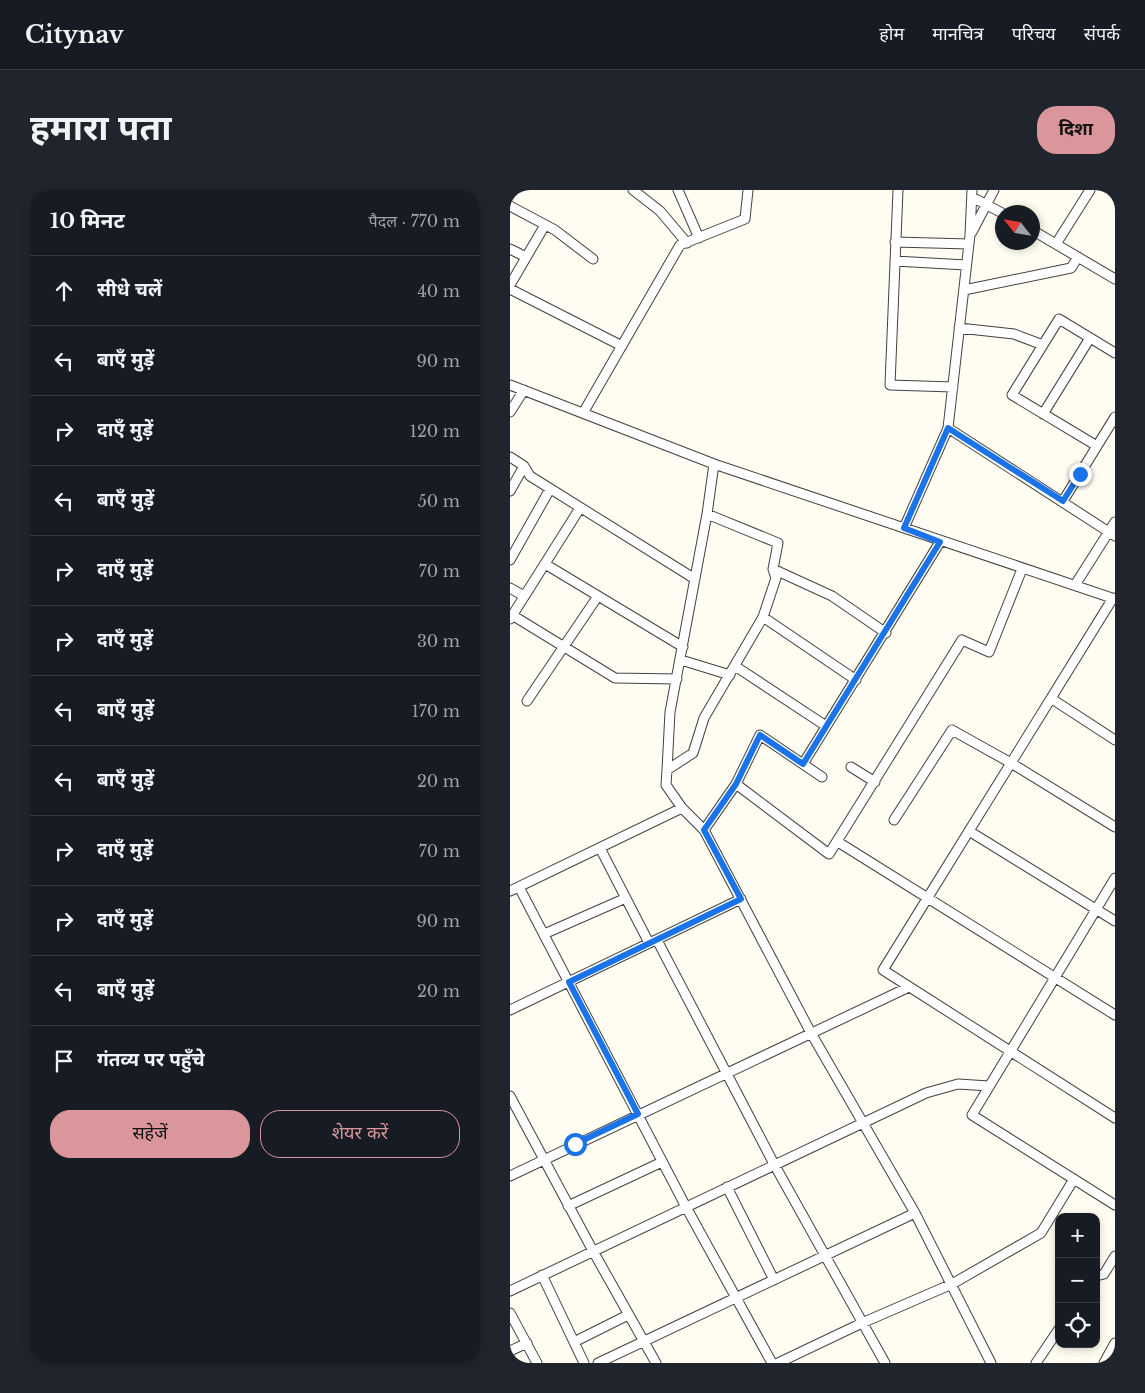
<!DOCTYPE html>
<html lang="hi">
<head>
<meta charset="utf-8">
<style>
	body { margin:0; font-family:"Libre Baskerville","Noto Sans Devanagari",serif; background:#20242c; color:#f1f3f6 }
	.controls { position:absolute; right:15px; bottom:15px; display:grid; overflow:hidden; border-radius:10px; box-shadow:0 2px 8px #0003 }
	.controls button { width:45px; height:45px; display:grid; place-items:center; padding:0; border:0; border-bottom:1px solid #363941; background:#171b24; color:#f1f3f6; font:25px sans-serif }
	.compass { position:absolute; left:485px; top:15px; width:45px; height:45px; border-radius:50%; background:#171b24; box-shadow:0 2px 8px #0003; rotate:301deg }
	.stop { position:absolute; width:15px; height:15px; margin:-11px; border:4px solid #1a73e8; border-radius:50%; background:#fff }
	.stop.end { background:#1a73e8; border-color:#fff; box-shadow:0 1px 5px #0008 }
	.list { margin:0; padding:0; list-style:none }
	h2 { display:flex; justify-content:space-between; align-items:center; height:65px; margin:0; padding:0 20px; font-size:21px }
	h2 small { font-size:16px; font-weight:400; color:#9ea1a6 }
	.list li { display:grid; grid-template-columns:32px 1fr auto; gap:15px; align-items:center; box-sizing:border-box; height:70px; padding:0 20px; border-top:1px solid #363941 }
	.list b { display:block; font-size:19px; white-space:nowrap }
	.list em { font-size:16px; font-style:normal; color:#9ea1a6 }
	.actions { display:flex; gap:10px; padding:15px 20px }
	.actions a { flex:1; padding:11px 0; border:1px solid #db969c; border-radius:20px; text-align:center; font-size:18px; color:#db969c }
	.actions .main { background:#db969c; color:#111 }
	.icon { flex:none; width:28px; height:28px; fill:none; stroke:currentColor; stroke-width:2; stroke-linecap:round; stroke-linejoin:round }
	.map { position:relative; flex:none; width:605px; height:1173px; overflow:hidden; border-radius:20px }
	header { display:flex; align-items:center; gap:30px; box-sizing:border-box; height:70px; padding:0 25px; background:#171b24; border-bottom:1px solid #363941 }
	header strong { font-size:24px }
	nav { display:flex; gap:28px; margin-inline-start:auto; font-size:18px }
	.intro { display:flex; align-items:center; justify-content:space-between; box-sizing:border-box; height:120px; padding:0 30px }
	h1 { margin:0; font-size:35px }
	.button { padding:12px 22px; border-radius:20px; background:#db969c; color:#111; font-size:18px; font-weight:700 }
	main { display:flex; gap:30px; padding:0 30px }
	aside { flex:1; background:#171b24; border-radius:20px; box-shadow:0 2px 8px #0003 }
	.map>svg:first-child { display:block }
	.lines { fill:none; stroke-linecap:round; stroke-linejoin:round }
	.minor-casing { stroke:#424242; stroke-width:11 }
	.minor { stroke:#fff; stroke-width:9 }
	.route { stroke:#1a73e8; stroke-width:6 }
</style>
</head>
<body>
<header>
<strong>Citynav</strong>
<nav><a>होम</a><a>मानचित्र</a><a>परिचय</a><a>संपर्क</a></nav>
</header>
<div class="intro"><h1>हमारा पता</h1><a class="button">दिशा</a></div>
<main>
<aside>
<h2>10 मिनट<small>पैदल · 770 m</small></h2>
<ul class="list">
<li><svg class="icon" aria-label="ahead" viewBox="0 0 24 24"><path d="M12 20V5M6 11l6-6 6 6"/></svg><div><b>सीधे चलें</b></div><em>40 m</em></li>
<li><svg class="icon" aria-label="left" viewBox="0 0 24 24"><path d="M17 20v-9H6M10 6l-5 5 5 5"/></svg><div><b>बाएँ मुड़ें</b></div><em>90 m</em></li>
<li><svg class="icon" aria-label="right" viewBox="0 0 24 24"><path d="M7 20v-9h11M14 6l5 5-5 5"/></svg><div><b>दाएँ मुड़ें</b></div><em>120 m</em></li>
<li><svg class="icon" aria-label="left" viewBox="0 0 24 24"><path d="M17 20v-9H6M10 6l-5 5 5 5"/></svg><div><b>बाएँ मुड़ें</b></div><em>50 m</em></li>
<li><svg class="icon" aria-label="right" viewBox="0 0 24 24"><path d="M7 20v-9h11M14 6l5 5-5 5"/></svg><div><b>दाएँ मुड़ें</b></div><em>70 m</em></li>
<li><svg class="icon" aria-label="right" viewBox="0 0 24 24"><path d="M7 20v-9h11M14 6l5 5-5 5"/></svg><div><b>दाएँ मुड़ें</b></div><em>30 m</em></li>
<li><svg class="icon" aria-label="left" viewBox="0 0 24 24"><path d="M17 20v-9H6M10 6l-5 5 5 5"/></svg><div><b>बाएँ मुड़ें</b></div><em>170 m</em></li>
<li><svg class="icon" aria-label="left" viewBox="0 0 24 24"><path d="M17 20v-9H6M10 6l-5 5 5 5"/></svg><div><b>बाएँ मुड़ें</b></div><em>20 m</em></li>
<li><svg class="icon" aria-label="right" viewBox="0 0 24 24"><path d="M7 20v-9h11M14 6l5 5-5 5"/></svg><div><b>दाएँ मुड़ें</b></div><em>70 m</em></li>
<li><svg class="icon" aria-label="right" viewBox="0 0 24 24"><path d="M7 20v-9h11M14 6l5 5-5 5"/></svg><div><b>दाएँ मुड़ें</b></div><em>90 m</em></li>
<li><svg class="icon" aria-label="left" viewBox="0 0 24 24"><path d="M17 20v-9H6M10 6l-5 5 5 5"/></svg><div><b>बाएँ मुड़ें</b></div><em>20 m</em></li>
<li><svg class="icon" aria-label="arrive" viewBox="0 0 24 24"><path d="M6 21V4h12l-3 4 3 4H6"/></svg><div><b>गंतव्य पर पहुँचे</b></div></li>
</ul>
<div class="actions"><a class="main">सहेजें</a><a>शेयर करें</a></div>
</aside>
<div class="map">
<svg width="605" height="1173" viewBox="0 0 605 1173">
	<rect width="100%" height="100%" fill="#fffcf1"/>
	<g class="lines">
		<defs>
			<path id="minor" d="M123 0 150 21 177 53
				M168 0 189 48
				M388 0 380 195 443 197
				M462 7 492 23
				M0 16 45 40 83 69
				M522 40 605 89
				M462 42 484 0
				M385 52 459 54
				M546 54 580 0
				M0 59 16 67
				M385 71 456 75
				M0 95 35 35
				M0 99 112 156
				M454 100 561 78 568 67
				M449 138 504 144 533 155
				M0 195 204 274 605 409
				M0 222 14 200
				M73 223 170 55 235 29 238 0
				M533 224 580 148
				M438 238 605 346
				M587 256 502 205 549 129 605 163
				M0 267 14 276 20 286 185 389
				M204 274 197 324 160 522 157 580 156 595 172 618 194 640 301 843 405 1023 481 1173
				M0 301 14 276
				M553 311 605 227
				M394 338 438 238 460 45 462 0
				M0 370 40 299
				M35 374 173 457
				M263 379 322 406 376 443
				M565 395 605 332
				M0 398 14 406
				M603 408 373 780 605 928
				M2 425 105 488 167 489
				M253 427 346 490
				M0 429 70 318
				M171 470 220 485
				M225 476 316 536
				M542 509 605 550
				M17 511 88 406
				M293 574 430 352
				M341 577 365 592
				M157 580 183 563 194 528 253 427 266 388 263 379 268 353 197 324
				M226 594 319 664 452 450 479 462 512 379
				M384 630 442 540 501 573 605 637
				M194 640 226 594 250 545 312 587
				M459 641 605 731
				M328 652 605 825
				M90 658 139 753
				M605 688 462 925 605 1015
				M9 697 176 1017 262 1173
				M0 701 172 618
				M34 744 116 708
				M147 750 264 974 375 1173
				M0 820 231 709
				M0 906 83 1061 146 1173
				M0 986 399 797
				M217 997 264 1090
				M58 1016 152 972
				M32 1085 74 1173
				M586 1086 594 1084 605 1066
				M0 1101 416 903 448 894 479 896
				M0 1123 27 1173
				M64 1152 118 1125
				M0 1161 17 1153
				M88 1173 405 1023
				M268 1173 352 1133 442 1094 531 1043 564 989
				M526 1173 549 1139
				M594 1173 605 1153"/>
		</defs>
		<use href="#minor" class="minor-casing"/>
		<use href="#minor" class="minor"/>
	</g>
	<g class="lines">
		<path class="route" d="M65 954 128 924 59 792 231 709 194 640 226 594 250 545 293 574 430 352 394 338 438 238 553 311 570 284"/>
	</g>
</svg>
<div class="controls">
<button>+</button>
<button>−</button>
<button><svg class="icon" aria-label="locate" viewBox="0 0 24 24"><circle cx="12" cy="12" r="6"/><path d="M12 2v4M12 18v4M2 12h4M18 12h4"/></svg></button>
</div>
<svg class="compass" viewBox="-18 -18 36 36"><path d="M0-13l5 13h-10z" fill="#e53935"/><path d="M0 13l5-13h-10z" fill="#9ea1a6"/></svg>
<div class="stop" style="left:65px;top:954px"></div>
<div class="stop end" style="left:570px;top:284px"></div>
</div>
</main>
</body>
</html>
